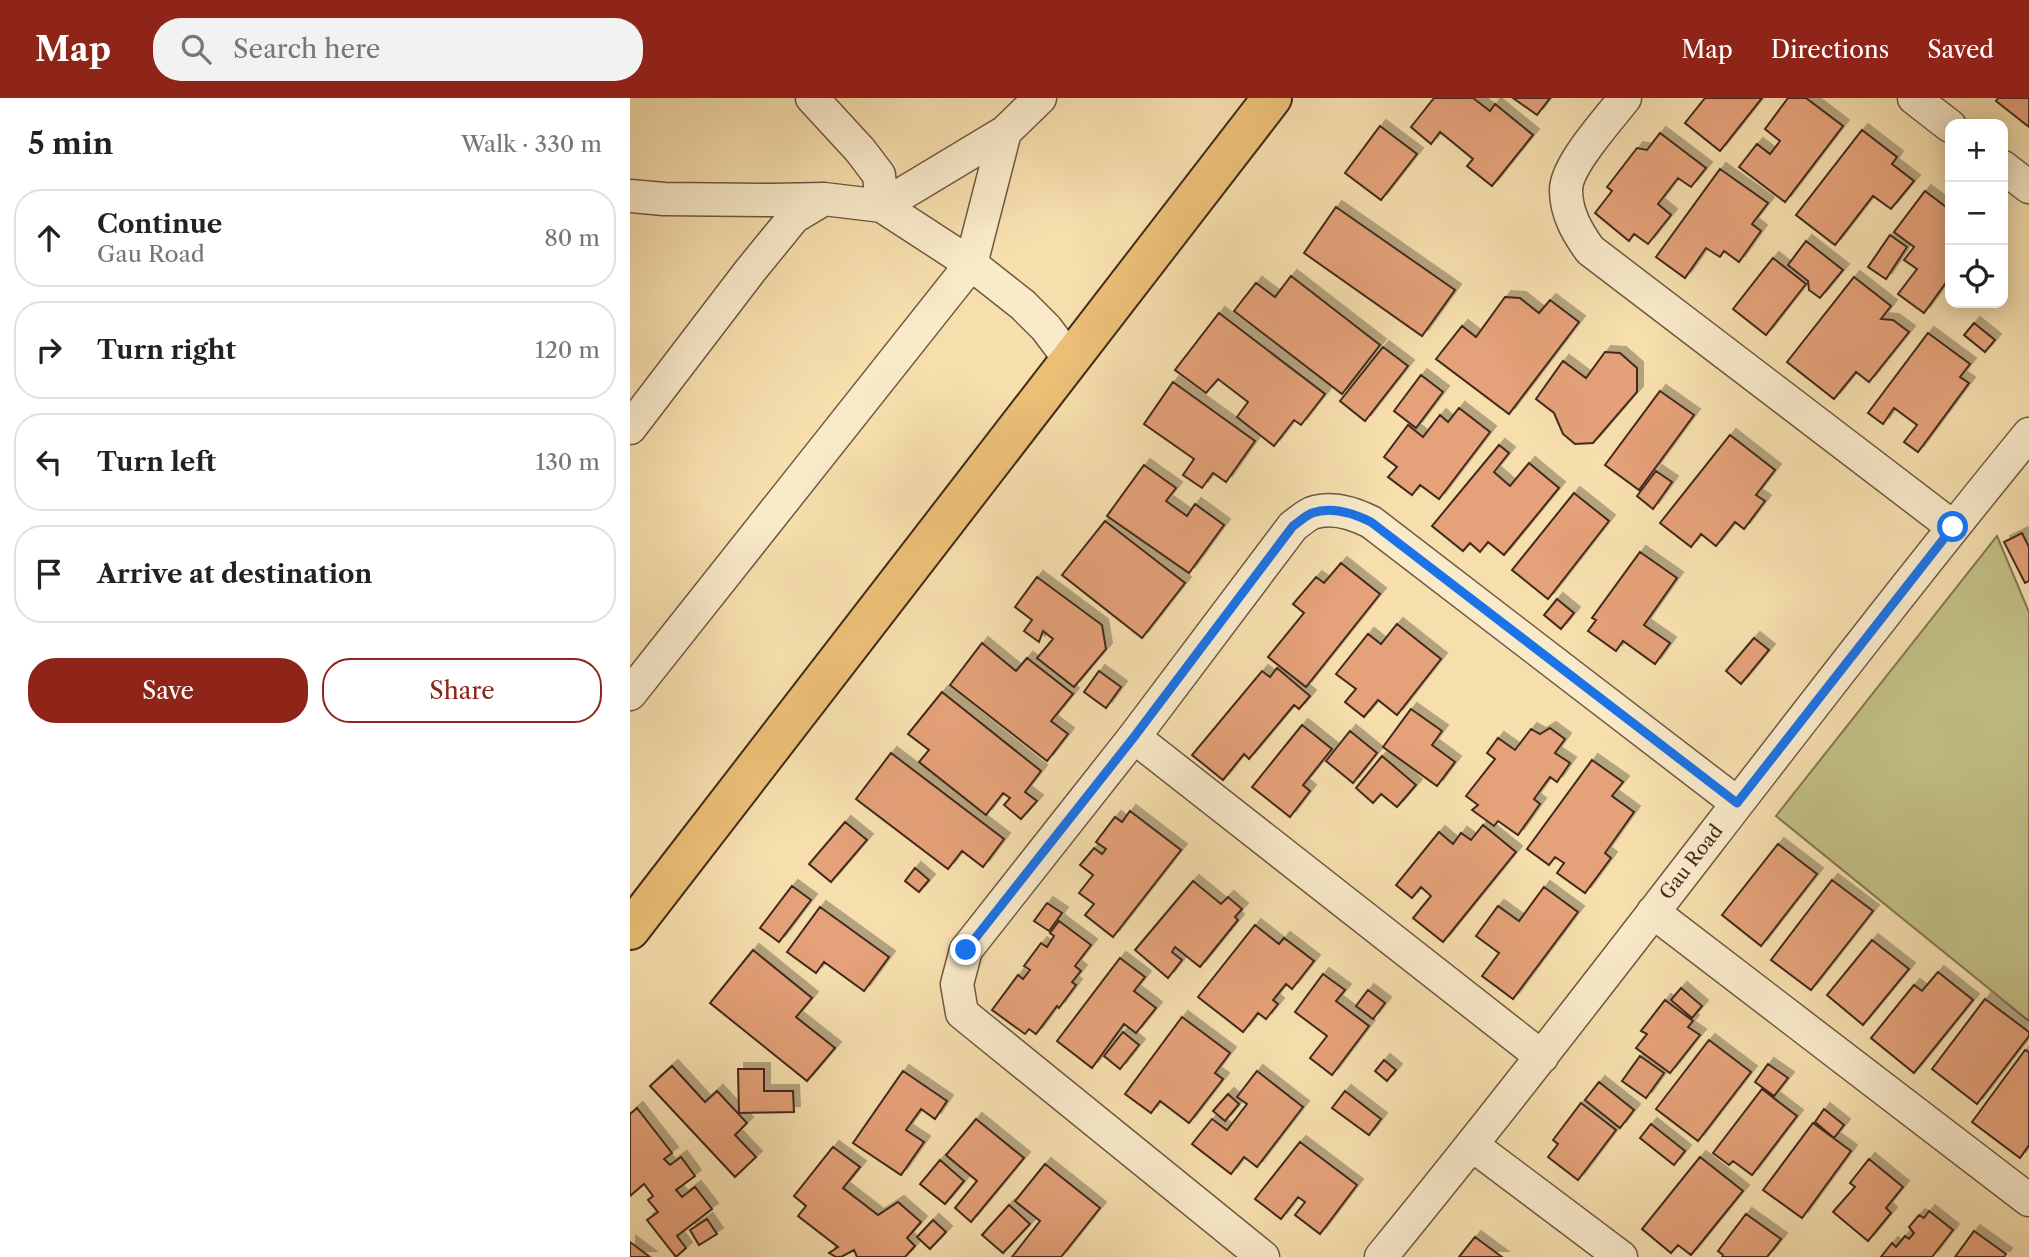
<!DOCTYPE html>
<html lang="en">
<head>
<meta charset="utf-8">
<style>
	body { margin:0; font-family:"Libre Caslon Text",serif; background:#f2f2f2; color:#222 }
	.controls { position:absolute; right:21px; top:21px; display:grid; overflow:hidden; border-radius:14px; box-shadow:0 4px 18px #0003 }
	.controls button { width:63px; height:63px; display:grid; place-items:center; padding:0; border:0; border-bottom:2px solid #e0e0e0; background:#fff; color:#222; font:35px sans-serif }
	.stop { position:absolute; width:21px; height:21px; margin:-16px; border:5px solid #1a73e8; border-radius:50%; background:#fff }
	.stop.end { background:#1a73e8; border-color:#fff; box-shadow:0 2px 7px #0008 }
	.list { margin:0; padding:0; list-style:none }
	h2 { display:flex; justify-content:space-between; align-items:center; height:91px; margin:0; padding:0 28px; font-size:30px }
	h2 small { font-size:23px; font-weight:400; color:#767676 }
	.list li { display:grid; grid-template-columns:46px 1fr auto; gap:21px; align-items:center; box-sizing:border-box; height:98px; margin:0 14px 14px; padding:0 14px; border:2px solid #e0e0e0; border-radius:28px }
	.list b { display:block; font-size:26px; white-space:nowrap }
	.list p { margin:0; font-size:23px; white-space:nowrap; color:#767676 }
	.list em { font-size:23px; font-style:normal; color:#767676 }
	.actions { display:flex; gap:14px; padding:21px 28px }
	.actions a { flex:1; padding:16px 0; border:2px solid #8f2418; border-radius:28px; text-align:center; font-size:24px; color:#8f2418 }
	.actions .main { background:#8f2418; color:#fff }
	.icon { flex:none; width:38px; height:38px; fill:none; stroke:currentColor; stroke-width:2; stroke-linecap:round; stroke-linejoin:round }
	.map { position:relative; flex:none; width:1399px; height:1159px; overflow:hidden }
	header { display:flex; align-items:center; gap:42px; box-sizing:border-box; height:98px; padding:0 35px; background:#8f2418; color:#fff }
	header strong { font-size:33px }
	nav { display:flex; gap:38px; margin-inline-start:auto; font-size:24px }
	.search { width:490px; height:63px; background:#f2f2f2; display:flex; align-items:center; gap:18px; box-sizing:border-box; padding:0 24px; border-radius:28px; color:#767676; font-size:26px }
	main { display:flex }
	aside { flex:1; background:#fff }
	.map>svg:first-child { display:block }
	.green { fill:#c2c085; stroke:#827650; stroke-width:2 }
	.building { fill:#e5a179; stroke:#422b1c; stroke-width:2; filter:url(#shadow) }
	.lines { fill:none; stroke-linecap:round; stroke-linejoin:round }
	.minor-casing { stroke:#6f5840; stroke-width:35 }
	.major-casing { stroke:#422b1c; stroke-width:42 }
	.minor { stroke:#f9eaca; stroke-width:32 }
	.major { stroke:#ebbf76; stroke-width:38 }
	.route { stroke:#1a73e8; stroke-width:9 }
	.labels { text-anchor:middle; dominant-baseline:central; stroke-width:5; stroke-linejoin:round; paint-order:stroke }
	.street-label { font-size:19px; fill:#422b1c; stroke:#f9eaca }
</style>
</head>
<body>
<header>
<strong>Map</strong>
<div class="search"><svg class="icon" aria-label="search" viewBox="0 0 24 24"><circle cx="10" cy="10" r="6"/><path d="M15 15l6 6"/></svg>Search here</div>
<nav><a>Map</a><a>Directions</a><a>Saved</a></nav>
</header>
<main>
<aside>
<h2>5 min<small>Walk · 330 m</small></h2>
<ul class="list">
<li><svg class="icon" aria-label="ahead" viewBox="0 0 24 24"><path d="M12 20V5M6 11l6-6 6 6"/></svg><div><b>Continue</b><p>Gau Road</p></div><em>80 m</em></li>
<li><svg class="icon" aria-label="right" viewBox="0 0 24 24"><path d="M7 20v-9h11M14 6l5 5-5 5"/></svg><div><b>Turn right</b></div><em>120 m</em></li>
<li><svg class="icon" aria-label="left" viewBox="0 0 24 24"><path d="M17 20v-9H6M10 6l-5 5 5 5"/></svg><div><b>Turn left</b></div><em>130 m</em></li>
<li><svg class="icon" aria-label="arrive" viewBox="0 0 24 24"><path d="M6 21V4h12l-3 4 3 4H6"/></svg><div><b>Arrive at destination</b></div></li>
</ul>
<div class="actions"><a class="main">Save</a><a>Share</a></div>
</aside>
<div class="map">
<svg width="1399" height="1159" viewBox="0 0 1399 1159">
	<defs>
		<filter id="shadow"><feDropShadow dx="6" dy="-6" stdDeviation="0" flood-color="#0004"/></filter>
	</defs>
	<rect width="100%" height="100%" fill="#f6dead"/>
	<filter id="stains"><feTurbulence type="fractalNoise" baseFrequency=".00286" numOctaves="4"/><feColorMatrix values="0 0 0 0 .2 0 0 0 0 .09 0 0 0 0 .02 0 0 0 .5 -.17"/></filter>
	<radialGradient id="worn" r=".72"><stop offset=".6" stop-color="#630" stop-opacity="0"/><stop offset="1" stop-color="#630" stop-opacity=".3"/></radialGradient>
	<path class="green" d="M1367 438 1399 514V923L1146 718Z"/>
	<path class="building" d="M804 0H843L860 13 865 6 903 37 862 88 837 68 843 61 810 34 801 46 781 29Z
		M883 0H920L907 17Z
		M1075 0H1132L1090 53 1055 25Z
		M1158 0H1176L1213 28 1155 104 1109 69 1127 46 1140 56 1150 43 1135 31Z
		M1368 0H1399V29L1366 3Z
		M750 28 787 56 751 102 715 75Z
		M1232 32 1267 59 1262 66 1284 83 1261 111 1243 98 1205 147 1166 117Z
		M1030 35 1076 70 1061 89 1048 80 1028 106 1041 117 1018 146 1004 136 999 143 965 115 982 93 977 89 1007 50 1017 52Z
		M1090 71 1138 105 1122 126 1131 133 1109 164 1094 153 1090 159 1076 150 1055 180 1026 159Z
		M1295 93 1320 112V179L1294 215 1268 196 1287 171 1274 162 1284 149 1264 134Z
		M706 109 825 192 792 238 674 155Z
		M1260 137 1277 149 1256 181 1238 169Z
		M1176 143 1213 172 1190 200 1179 192 1178 183 1158 167Z
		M1143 160 1176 186 1136 237 1103 211Z
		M661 178 750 247 712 296 604 213 626 185 645 199Z
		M1224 179 1261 208 1251 221 1263 222 1279 234 1239 284 1226 274 1204 301 1157 264Z
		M875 199 890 200 909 215 920 202 949 224 879 316 806 261 832 228 846 239Z
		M589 215 695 296 671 327 664 322 644 348 607 319 618 304 588 281 576 295 545 272Z
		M1344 225 1365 242 1355 254 1334 237Z
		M1298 235 1340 266 1330 279 1339 285 1288 354 1274 344 1287 327 1264 310 1253 326 1238 315Z
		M753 249 778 268 735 323 710 303Z
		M975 254 990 255 1007 270V294L963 345 945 346 933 336 924 315 906 301 933 263 956 280Z
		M791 277 813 294 786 330 764 313Z
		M543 284 625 343 596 384 583 375 572 390 553 377 564 361 514 326Z
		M1030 293 1064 317 1009 392 975 367Z
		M829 310 860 334 809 401 790 387 782 397 758 379 767 369 754 359 778 327 793 339 810 317 818 324Z
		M1100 337 1145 372 1126 397 1135 403 1114 431 1105 424 1086 448 1071 436 1061 449 1030 425Z
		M869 347 879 355 864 374 880 388 899 365 929 390 874 457 858 444 850 454 840 445 833 453 802 428Z
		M514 367 546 390 536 403 557 418 565 406 594 427 559 475 477 418Z
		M1026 373 1042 384 1023 411 1007 398Z
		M944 395 979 423 918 501 882 472Z
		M475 423 555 485 512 540 432 477Z
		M1392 435 1399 449V483L1395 485 1374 444Z
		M1010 454 1047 480 1014 527 1040 545 1025 566 993 543 986 553 958 533 966 522 962 520Z
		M711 465 750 496 676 589 638 559 674 515 663 506 686 479 694 485Z
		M407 479 472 527 476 551 444 589 407 560 423 541 413 533 409 544 394 533 402 522 385 509Z
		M927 501 944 515 931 531 914 517Z
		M767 526 811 561 767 617 748 602 734 619 715 604 726 591 706 576 738 536 751 546Z
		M1124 540 1139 552 1111 586 1096 573Z
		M352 545 386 573 397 560 443 596 421 623 438 636 417 663 320 587Z
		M647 570 680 598 669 611 664 607 619 661 614 656 593 682 562 657 632 573 640 579Z
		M469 573 491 589 476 610 454 594Z
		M312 594 411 673 395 694 407 703 391 721 374 707 380 700 373 695 356 717 289 664 299 652 278 636Z
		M781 611 812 633 802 647 825 664 807 688 753 649Z
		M672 627 702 651 673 687 680 693 660 719 622 689Z
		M920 630 935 641 925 655 940 665 927 684 920 679 904 701 910 706 888 737 868 723 864 728 842 712 848 707 836 698 865 661 857 655 868 640 885 652 901 631 910 636Z
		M720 633 747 655 723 685 696 663Z
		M261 655 374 741 353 769 332 753 318 771 226 701Z
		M752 658 786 687 767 709 751 696 743 705 726 690Z
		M962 662 993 684 982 698 1004 714 975 755 981 760 955 795 927 775 934 765 925 759 919 767 897 751Z
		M500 713 551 752 483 839 455 817 464 806 449 795 463 777 450 767 464 750 472 756 476 751 466 744 485 719 492 724Z
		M215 724 237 742 201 784 179 766Z
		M853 727 886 754 813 844 783 820 801 798 791 789 782 800 766 787 809 734 823 746 831 735 841 742Z
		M1148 746 1187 776 1131 848 1092 817Z
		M285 770 299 782 289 794 275 783Z
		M1202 782 1243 813 1181 892 1141 862Z
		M563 783 591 806 598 799 612 811 605 819 608 822 570 869 545 849 542 854 552 862 538 880 505 852Z
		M162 788 181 802 149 844 130 830Z
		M914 789 948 814 883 901 852 878 869 855 846 838 868 808 889 823Z
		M417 805 432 815 419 833 404 823Z
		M190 809 259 859 234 893 194 864 186 875 157 854Z
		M429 823 461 847 445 868 451 873 442 884 446 887 429 910 427 908 406 936 399 931 395 936 362 912 388 877 393 881 400 872 394 868 411 845 417 849 424 838 420 835Z
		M625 827 649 846 654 840 684 863 662 891 656 886 643 902 648 906 636 921 628 915 613 934 568 899Z
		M1242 842 1279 871 1233 927 1197 897Z
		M123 852 182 900 166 919 205 950 177 983 80 905Z
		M490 860 515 879 504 893 526 910 506 935 494 926 462 970 427 943Z
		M1308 874 1343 902 1284 975 1241 940 1284 887 1292 893Z
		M693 876 715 892 706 903 739 928 702 977 680 960 697 938 665 914Z
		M1051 890 1072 908 1062 920 1041 902Z
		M738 892 755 905 743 921 726 908Z
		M1355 901 1399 934V938L1347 1006 1302 971Z
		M1035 902 1063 923 1058 929 1070 937 1040 975 1006 950 1017 936 1011 933Z
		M552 919 600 955 585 975 593 981 559 1025 530 1003 521 1015 495 996Z
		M493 934 509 947 490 971 474 958Z
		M1079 942 1121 974 1068 1043 1026 1011Z
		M1395 952 1399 954V1047L1390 1060 1342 1024Z
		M1010 958 1034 975 1016 1000 992 983Z
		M754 962 766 972 757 983 745 973Z
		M1138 966 1158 980 1144 998 1125 984Z
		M42 968 75 1004 87 993 117 1025 105 1037 126 1059 105 1079 20 988Z
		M108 971H134V993H163L164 1014 109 1015Z
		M273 973 317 1003 305 1021 291 1011 276 1032 294 1044 271 1077 223 1045Z
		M627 973 673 1009 627 1069 614 1059 601 1076 562 1046 582 1021 597 1032 617 1006 607 999Z
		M969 984 1004 1012 990 1030 955 1002Z
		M1132 991 1167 1018 1122 1077 1103 1063 1099 1067 1083 1055Z
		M715 993 751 1021 739 1037 702 1010Z
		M598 996 609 1006 595 1023 583 1013Z
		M951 1005 986 1032 948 1082 918 1059 928 1046 923 1042Z
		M7 1010 42 1055 34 1061 40 1067 51 1059 65 1078 46 1092 52 1099 65 1089 82 1111 47 1138 56 1150 46 1159 17 1122 28 1114 18 1102 23 1098 14 1086 0 1098V1016Z
		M1194 1011 1214 1027 1204 1040 1185 1024Z
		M346 1021 394 1060 341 1124 325 1110 347 1083 316 1057Z
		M1183 1025 1221 1053 1172 1120 1133 1092Z
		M1021 1026 1055 1053 1044 1067 1010 1040Z
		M670 1044 727 1087 690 1136 665 1117 675 1104 668 1099 651 1121 625 1101Z
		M203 1049 230 1069 213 1090 248 1117 268 1104 291 1124 277 1140 285 1148 275 1159H227L224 1152 211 1159H206L199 1155 208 1149 168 1118 176 1108 164 1098Z
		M1070 1059 1113 1093 1061 1157 1048 1147 1041 1155 1012 1131Z
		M1239 1061 1273 1089 1256 1110 1261 1115 1238 1143 1203 1114 1225 1089 1220 1085Z
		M310 1062 334 1083 315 1106 290 1086Z
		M415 1066 470 1110 431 1159H382L410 1123 385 1103Z
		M379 1107 400 1126 373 1155 352 1137Z
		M1299 1113 1323 1132 1302 1159H1251L1262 1145 1266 1149 1275 1138 1279 1141 1284 1135 1279 1129 1289 1117 1294 1120Z
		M1116 1116 1151 1141 1137 1159H1092L1093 1157 1088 1153Z
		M77 1121 87 1136 69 1147 60 1132Z
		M303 1122 316 1134 300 1151 287 1139Z
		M1344 1133 1376 1156 1374 1159H1325Z
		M845 1139 872 1159H829Z
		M0 1144 20 1159H0Z"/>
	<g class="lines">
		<defs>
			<path id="minor" d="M182 0 230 52 249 77 252 108 375 34 410 0
				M995 0C979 21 936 67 936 92 936 115 947 134 960 152L1323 429
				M1284 0 1320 28
				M1373 69 1399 89
				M0 98 34 101 142 102 194 101 252 108 341 166 393 207 416 230 440 262
				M0 330 120 173 164 119 194 101
				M0 596 341 166 375 34
				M504 639 912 959
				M1023 814 1399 1102
				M842 1047 991 1159
				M633 1159 332 915 327 886 336 852 504 639 663 428C669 424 675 418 682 415 702 408 723 415 741 424L1107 705
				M751 1159C972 889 1178 606 1399 336"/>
			<path id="major" d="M0 832 642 0"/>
		</defs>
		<use href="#minor" class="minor-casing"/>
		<use href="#major" class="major-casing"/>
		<use href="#minor" class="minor"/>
		<use href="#major" class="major"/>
	</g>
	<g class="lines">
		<path class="route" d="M336 852 504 639 663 428C669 424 675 418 682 415 702 408 723 415 741 424L1107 705 1323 429"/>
	</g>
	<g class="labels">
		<g class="street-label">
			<text transform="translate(1061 764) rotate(-52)">Gau Road</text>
		</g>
	</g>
	<rect width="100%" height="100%" filter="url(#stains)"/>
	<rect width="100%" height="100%" fill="url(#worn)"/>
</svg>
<div class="controls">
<button>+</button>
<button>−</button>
<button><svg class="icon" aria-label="locate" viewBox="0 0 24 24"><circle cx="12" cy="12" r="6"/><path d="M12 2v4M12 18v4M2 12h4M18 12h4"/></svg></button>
</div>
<div class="stop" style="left:1323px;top:429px"></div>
<div class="stop end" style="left:336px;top:852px"></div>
</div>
</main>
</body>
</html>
